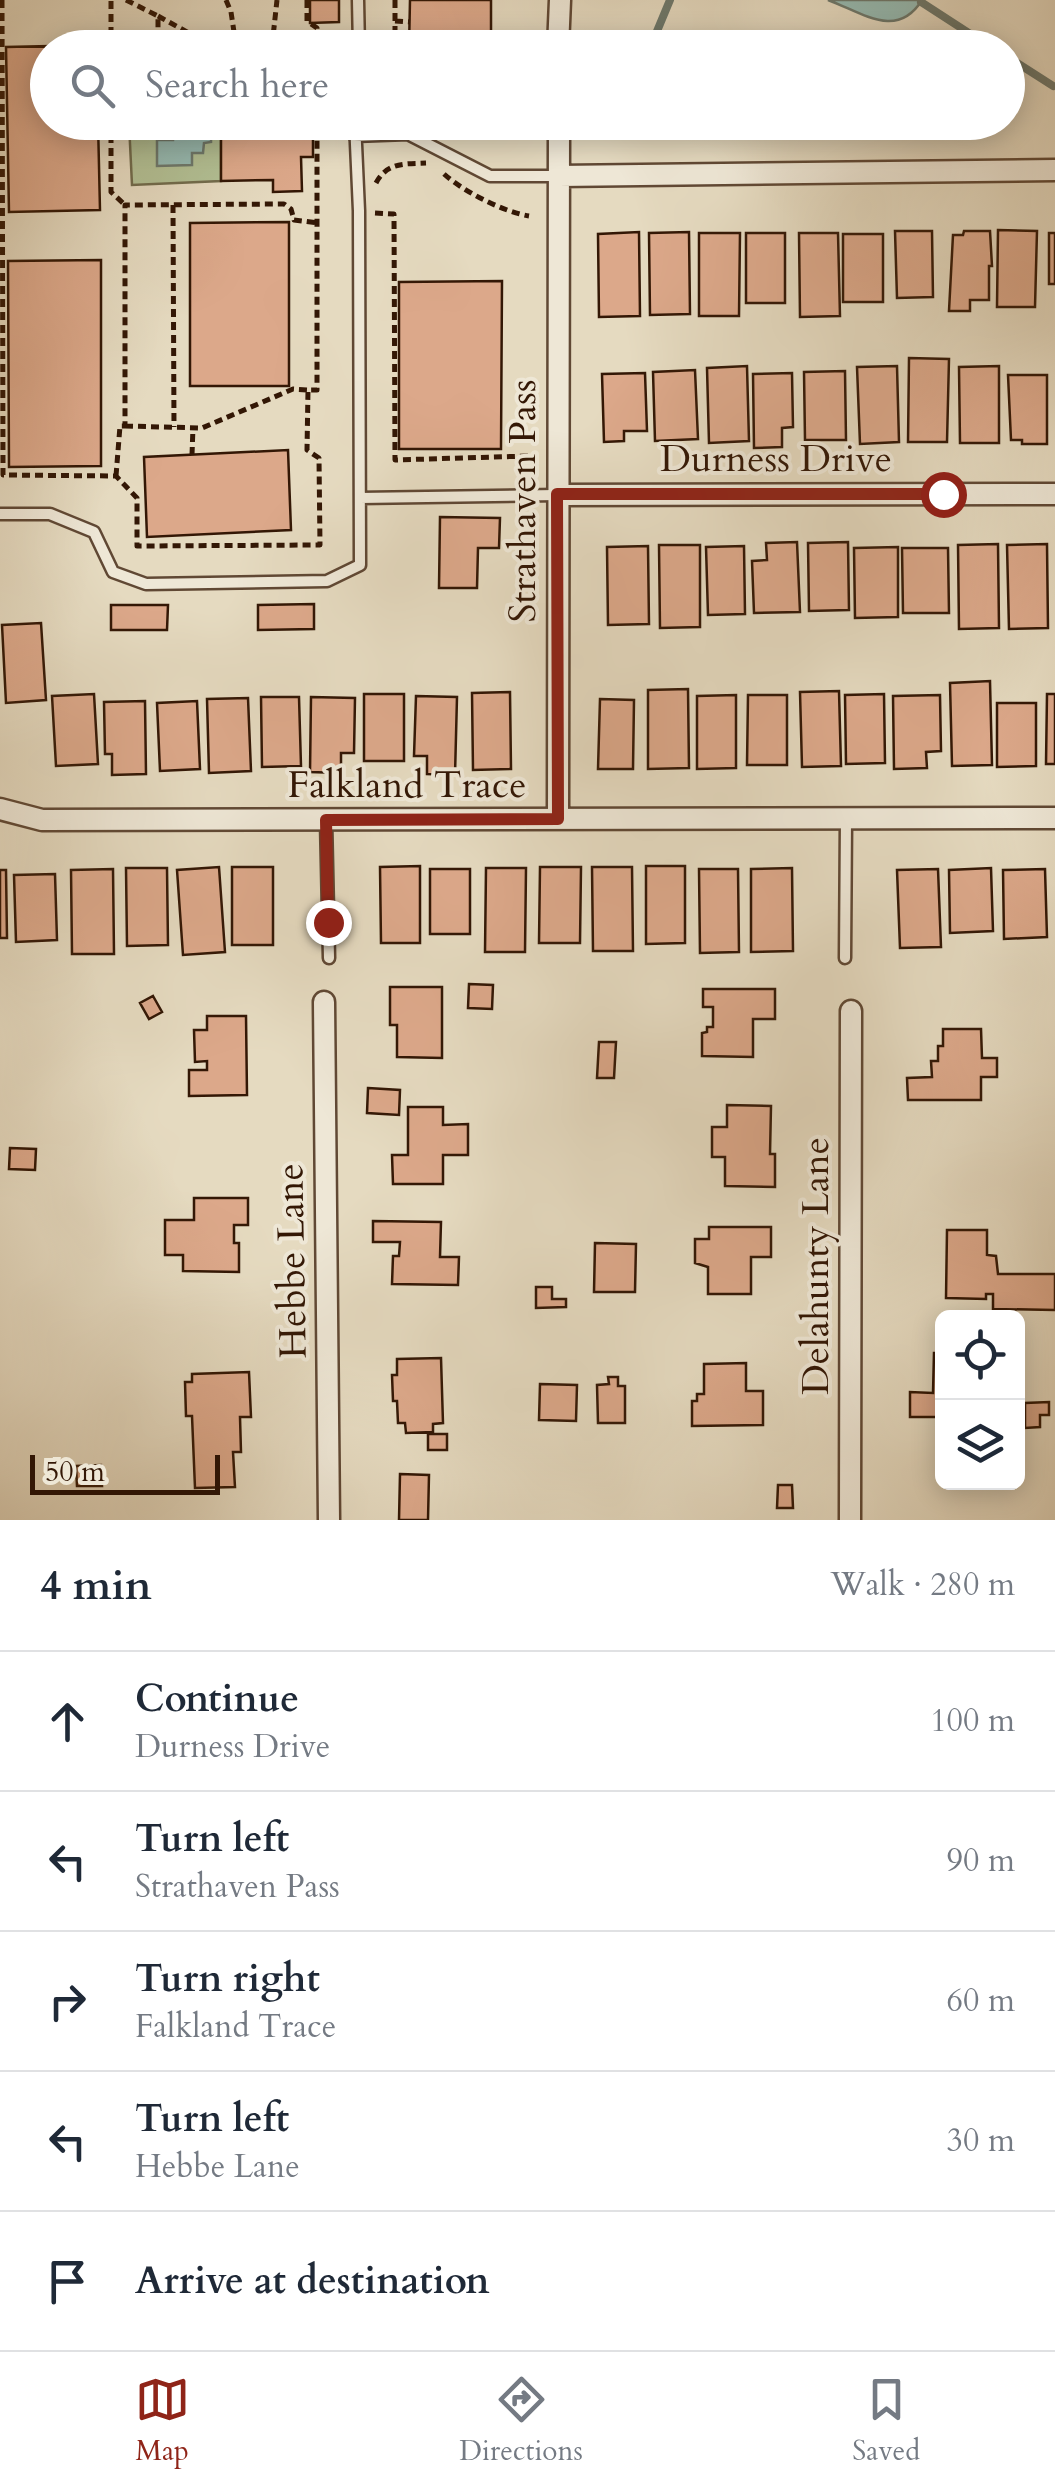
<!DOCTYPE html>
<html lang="en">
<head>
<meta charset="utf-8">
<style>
	body { margin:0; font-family:Cardo,serif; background:#f2f2f3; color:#1f2937 }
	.controls { position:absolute; right:30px; bottom:30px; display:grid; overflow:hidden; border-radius:15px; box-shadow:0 5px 25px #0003 }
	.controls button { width:90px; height:90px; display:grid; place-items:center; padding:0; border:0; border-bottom:2px solid #e0e1e3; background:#fff; color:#1f2937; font:50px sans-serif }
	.scale { position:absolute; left:30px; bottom:25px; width:190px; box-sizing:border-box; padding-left:10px; border:5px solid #331705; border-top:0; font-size:28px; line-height:35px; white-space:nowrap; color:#331705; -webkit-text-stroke:8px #eee7d6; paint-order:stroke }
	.stop { position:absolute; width:30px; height:30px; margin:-22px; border:8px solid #8f2418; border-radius:50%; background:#fff }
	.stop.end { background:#8f2418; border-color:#fff; box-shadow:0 2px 10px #0008 }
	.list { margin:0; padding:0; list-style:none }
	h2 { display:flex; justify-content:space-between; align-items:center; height:130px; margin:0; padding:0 40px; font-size:42px }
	h2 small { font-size:32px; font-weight:400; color:#747a83 }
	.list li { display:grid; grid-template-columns:65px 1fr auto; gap:30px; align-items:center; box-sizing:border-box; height:140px; padding:0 40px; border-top:2px solid #e0e1e3 }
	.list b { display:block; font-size:38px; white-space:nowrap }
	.list p { margin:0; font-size:32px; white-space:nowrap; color:#747a83 }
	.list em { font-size:32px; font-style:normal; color:#747a83 }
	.icon { flex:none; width:55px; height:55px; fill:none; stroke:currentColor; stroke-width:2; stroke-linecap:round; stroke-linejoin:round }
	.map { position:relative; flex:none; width:1055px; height:1520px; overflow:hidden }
	.search { position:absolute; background:#fff; box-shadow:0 5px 25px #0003; left:30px; right:30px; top:30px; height:110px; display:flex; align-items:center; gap:25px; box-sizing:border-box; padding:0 35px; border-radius:55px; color:#747a83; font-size:38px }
	.sheet { height:830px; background:#fff }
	nav { display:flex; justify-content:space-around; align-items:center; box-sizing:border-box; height:140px; border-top:2px solid #e0e1e3; background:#fff; font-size:28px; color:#747a83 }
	nav a { display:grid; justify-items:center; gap:5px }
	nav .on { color:#8f2418 }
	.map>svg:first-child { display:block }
	.green { fill:#b2c095; stroke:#726c4d; stroke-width:2.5 }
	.water { fill:#96bbb3; stroke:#6e796d; stroke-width:2.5 }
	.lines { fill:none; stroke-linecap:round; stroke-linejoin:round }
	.stream { stroke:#6e796d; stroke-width:8 }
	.building { fill:#dca88a; stroke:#331705; stroke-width:2.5 }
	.service-casing { stroke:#604834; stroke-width:15 }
	.minor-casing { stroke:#604834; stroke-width:25 }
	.path { stroke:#331705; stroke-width:5; stroke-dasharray:8 5; stroke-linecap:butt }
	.service { stroke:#eee7d6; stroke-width:10 }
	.minor { stroke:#eee7d6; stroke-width:20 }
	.route { stroke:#8f2418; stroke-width:12 }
	.labels { text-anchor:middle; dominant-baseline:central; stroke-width:8; stroke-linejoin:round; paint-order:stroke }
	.street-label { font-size:38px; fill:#331705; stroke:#eee7d6 }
</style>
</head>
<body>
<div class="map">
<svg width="1055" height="1520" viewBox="0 0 1055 1520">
	<rect width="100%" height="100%" fill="#e5dac0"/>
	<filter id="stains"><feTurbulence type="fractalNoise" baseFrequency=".002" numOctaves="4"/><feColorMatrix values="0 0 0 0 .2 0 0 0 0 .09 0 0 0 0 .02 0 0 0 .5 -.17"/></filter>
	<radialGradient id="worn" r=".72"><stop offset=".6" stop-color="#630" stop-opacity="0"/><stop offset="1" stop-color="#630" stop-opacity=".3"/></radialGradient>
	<path class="green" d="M129 123H221V181L132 185Z"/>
	<path class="water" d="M828 0H922C897 40 863 13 828 0Z
		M169 123H211V142L204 143 203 153H192V165L157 166V140H173V123Z"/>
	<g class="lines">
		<path class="stream" d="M921 2 992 48
			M650 48 670 0
			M1008 57 1053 86"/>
	</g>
	<path class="building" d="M310 0H339V22L310 23Z
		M410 0H491V48H409Z
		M97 45 48 48V122H98L100 210 9 212 6 47Z
		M221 122H313V157H301L302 191 273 192V180L221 181Z
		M289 222V386H190V223Z
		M998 230 1037 231 1035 307H997Z
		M895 231H932L933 297 897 298Z
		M964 231H990L992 266H989V300H970V311H949L953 235H963Z
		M639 232 640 316 599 317 598 234Z
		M689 232 690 314 650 315 649 233Z
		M699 233H740L739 316H699Z
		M746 233H785V303H746Z
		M799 233H838L840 316 800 317Z
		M1049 233H1055V284H1049Z
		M843 234H883V302H843Z
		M101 260V466L9 467 8 261Z
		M502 281 501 449H399V282Z
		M909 358 949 359 947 442H908Z
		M747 366 749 441 709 443 707 368Z
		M897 366 899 442 860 444 857 367Z
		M999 366V443H960L959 367Z
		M695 370 698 439 655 441 653 372Z
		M845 371 846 440H805L804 372Z
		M645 373 647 431H624V441L604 442 602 374Z
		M792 373 793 427 782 428V447L754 448 753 374Z
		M1008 375H1047V444H1022V440H1011Z
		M288 450 291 530 147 537 144 457Z
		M440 517 500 518 499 548H478L477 588H439Z
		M797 542 800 612 754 613 752 561 767 560 766 543Z
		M848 542 849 610 809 611 808 543Z
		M998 544 999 628 959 629 958 545Z
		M1047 544 1048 628 1009 629 1007 545Z
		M659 545H700V627L660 628Z
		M648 546 649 624 608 625 607 547Z
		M744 546 745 614 708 615 706 547Z
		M898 547V617L855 618 854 548Z
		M902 548H948L949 613H903Z
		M314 604V629L258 630V605Z
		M111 605H168L167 630H111Z
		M41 623 46 700 6 703 2 625Z
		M990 681 992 765 952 766 950 683Z
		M688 689 689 768 648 769V690Z
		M839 691 841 766 802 767 800 692Z
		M510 692 511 769 473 770 472 693Z
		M94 694 98 764 56 766 52 696Z
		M364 694H404V761H364Z
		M884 694 885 763 846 764 845 695Z
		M1047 694H1055V764H1046Z
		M736 695V768L697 769V696Z
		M748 695H787V765H747Z
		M940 695 941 751 926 752 927 768 894 769 893 696Z
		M416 696 457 697 455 775 427 774V756H414Z
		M261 697H299L301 766 262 767Z
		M311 697 355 698 354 753H341V773L310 772Z
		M248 698 251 771 209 773 207 699Z
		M600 699 634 700 633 769H598Z
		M145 701 146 774 112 775V754H105L104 702Z
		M197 701 200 769 160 771 157 703Z
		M997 703H1036V766L997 767Z
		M420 866V943H381L380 867Z
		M646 866H685V943L646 944Z
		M219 867 225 952 183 955 177 870Z
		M232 867H273V945H232Z
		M540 867H581L580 943H539Z
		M592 867H632L633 951H593Z
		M126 868H167L168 945 127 946Z
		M486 868H526L525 952H485Z
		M792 868 793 951 751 952V869Z
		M991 868 993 931 950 933 949 870Z
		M113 869 114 954H72L71 870Z
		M430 869H470V934H430Z
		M699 869H738L739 952 700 953Z
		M938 869 941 947 900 948 897 870Z
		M1045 869 1047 937 1004 939 1003 870Z
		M0 870H6L7 938H0Z
		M55 874 57 940 16 942 14 875Z
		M469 984 493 985 492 1009 468 1008Z
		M390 987H442V1058L397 1057V1025H390Z
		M703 989H775V1019H753V1057L702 1056V1033L707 1032V1027H713V1007H703Z
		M153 996 162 1012 149 1019 140 1003Z
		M207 1016H246L247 1095 189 1096V1070H207V1061L195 1062 194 1030H207Z
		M943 1029H981L982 1058H997V1077H981V1100H908L907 1078 932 1077 931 1061H938V1046H943Z
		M599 1042H616L614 1078H597Z
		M368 1088 400 1090 399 1115 367 1113Z
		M727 1105 771 1106 770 1154H775V1187L725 1186V1157H712V1127H727Z
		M408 1107H443V1125L468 1124V1155H443V1184H393L392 1155H408Z
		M10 1148 36 1149 35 1170 9 1169Z
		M194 1198H248V1225H234V1243H239V1272L183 1271V1255H165V1220H194Z
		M373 1221 441 1222 440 1257H459L458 1285 392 1284 393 1256H399L400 1242H373Z
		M709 1227H771V1257H751V1294H708V1267L695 1263V1239H709Z
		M947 1230H987V1255L996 1256 998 1274H1055V1310L993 1309V1294H986V1299L946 1298Z
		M595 1243 636 1244 635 1292H594Z
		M536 1287H552V1299H566V1307L536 1308Z
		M934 1353H942V1417H910V1392L933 1393Z
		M441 1358 443 1423 433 1424V1432L406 1433 405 1423H398L397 1401H393L392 1375H397V1359Z
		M746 1363V1391H763V1425L692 1426V1401H697V1394H704V1364Z
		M249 1372 251 1417H240L241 1452H233L235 1487 195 1488 192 1416H186L185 1382H192V1374Z
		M608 1377H618V1386H625V1423H598L597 1385 609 1384Z
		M540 1384 577 1385 576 1421 539 1420Z
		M1049 1402V1415H1040V1427L1025 1428V1403Z
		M428 1434H447V1450H428Z
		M101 1465 102 1486H77L76 1466Z
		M400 1474 429 1475 428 1520H399Z
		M778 1485H792L793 1508H777Z"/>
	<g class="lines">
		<defs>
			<path id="service" d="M358 0 359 48
				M354 136 408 134 490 176H558
				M360 498 557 495
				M0 514H50L94 532 113 572 146 584 327 581 360 565 359 211 355 122
				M326 820 329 958
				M845 958 846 819"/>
			<path id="minor" d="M558 48 560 0
				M559 176 1055 170
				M557 495 1055 494
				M0 809 42 820 1055 818
				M558 819 559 122
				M324 1002 329 1520
				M850 1520 851 1011"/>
		</defs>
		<use href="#service" class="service-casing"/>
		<use href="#minor" class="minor-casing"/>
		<path class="path" d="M2 0 3 475 116 476 137 498V546L320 545 319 458 307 450 308 390H317V122
			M126 0 158 16V48
			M226 0 231 12 236 45
			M307 0V21L317 28V48
			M395 0V48
			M158 16 207 43 291 47V39L317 38
			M395 21 410 22
			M272 46 277 0
			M111 48V0
			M111 122V192L125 205
			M444 174C464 192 504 212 529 216
			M376 183C387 162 405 164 426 163
			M173 205 174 427
			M375 213 394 214 395 460 528 456
			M125 426 202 428 293 389 308 390
			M192 455 193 427
			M116 476 120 426H125V205L284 204 291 209 294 220 318 223"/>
		<use href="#service" class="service"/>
		<use href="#minor" class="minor"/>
	</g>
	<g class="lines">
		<path class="route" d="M328 922 326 820 558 819 557 494H943"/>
	</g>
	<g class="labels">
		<g class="street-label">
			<text x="776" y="459">Durness Drive</text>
			<text transform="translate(523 501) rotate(-90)">Strathaven Pass</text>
			<text x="407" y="785">Falkland Trace</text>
			<text transform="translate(292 1261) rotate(-91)">Hebbe Lane</text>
			<text transform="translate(816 1266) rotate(-90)">Delahunty Lane</text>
		</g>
	</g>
	<rect width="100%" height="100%" filter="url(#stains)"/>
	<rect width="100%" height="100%" fill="url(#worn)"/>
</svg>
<div class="controls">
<button><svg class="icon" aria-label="locate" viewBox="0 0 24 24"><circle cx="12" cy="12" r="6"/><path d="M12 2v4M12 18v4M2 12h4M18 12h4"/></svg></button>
<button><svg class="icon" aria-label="layers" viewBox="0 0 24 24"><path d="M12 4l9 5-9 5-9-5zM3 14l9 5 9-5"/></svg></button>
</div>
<div class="scale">50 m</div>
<div class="stop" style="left:943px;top:494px"></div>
<div class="stop end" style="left:328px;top:922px"></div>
<div class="search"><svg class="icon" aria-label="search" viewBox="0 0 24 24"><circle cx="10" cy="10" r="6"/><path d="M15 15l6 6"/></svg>Search here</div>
</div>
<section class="sheet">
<h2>4 min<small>Walk · 280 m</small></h2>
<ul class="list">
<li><svg class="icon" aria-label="ahead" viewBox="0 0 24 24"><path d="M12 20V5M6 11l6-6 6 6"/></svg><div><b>Continue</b><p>Durness Drive</p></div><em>100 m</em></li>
<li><svg class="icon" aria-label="left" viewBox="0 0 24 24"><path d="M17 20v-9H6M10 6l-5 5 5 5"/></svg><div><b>Turn left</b><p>Strathaven Pass</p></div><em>90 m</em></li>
<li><svg class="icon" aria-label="right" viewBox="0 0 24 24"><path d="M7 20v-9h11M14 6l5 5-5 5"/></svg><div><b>Turn right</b><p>Falkland Trace</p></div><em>60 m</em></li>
<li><svg class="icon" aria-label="left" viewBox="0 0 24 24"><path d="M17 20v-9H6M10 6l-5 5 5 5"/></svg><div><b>Turn left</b><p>Hebbe Lane</p></div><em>30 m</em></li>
<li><svg class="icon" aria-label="arrive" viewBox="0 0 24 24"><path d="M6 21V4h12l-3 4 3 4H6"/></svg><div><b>Arrive at destination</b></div></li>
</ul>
</section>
<nav>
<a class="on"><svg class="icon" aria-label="map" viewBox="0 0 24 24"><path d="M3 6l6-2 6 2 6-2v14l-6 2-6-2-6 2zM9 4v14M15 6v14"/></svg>Map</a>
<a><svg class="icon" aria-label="directions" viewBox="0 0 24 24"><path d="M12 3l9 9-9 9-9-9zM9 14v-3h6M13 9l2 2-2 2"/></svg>Directions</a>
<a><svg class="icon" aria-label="saved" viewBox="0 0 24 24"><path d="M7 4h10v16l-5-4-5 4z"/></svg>Saved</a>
</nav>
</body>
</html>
